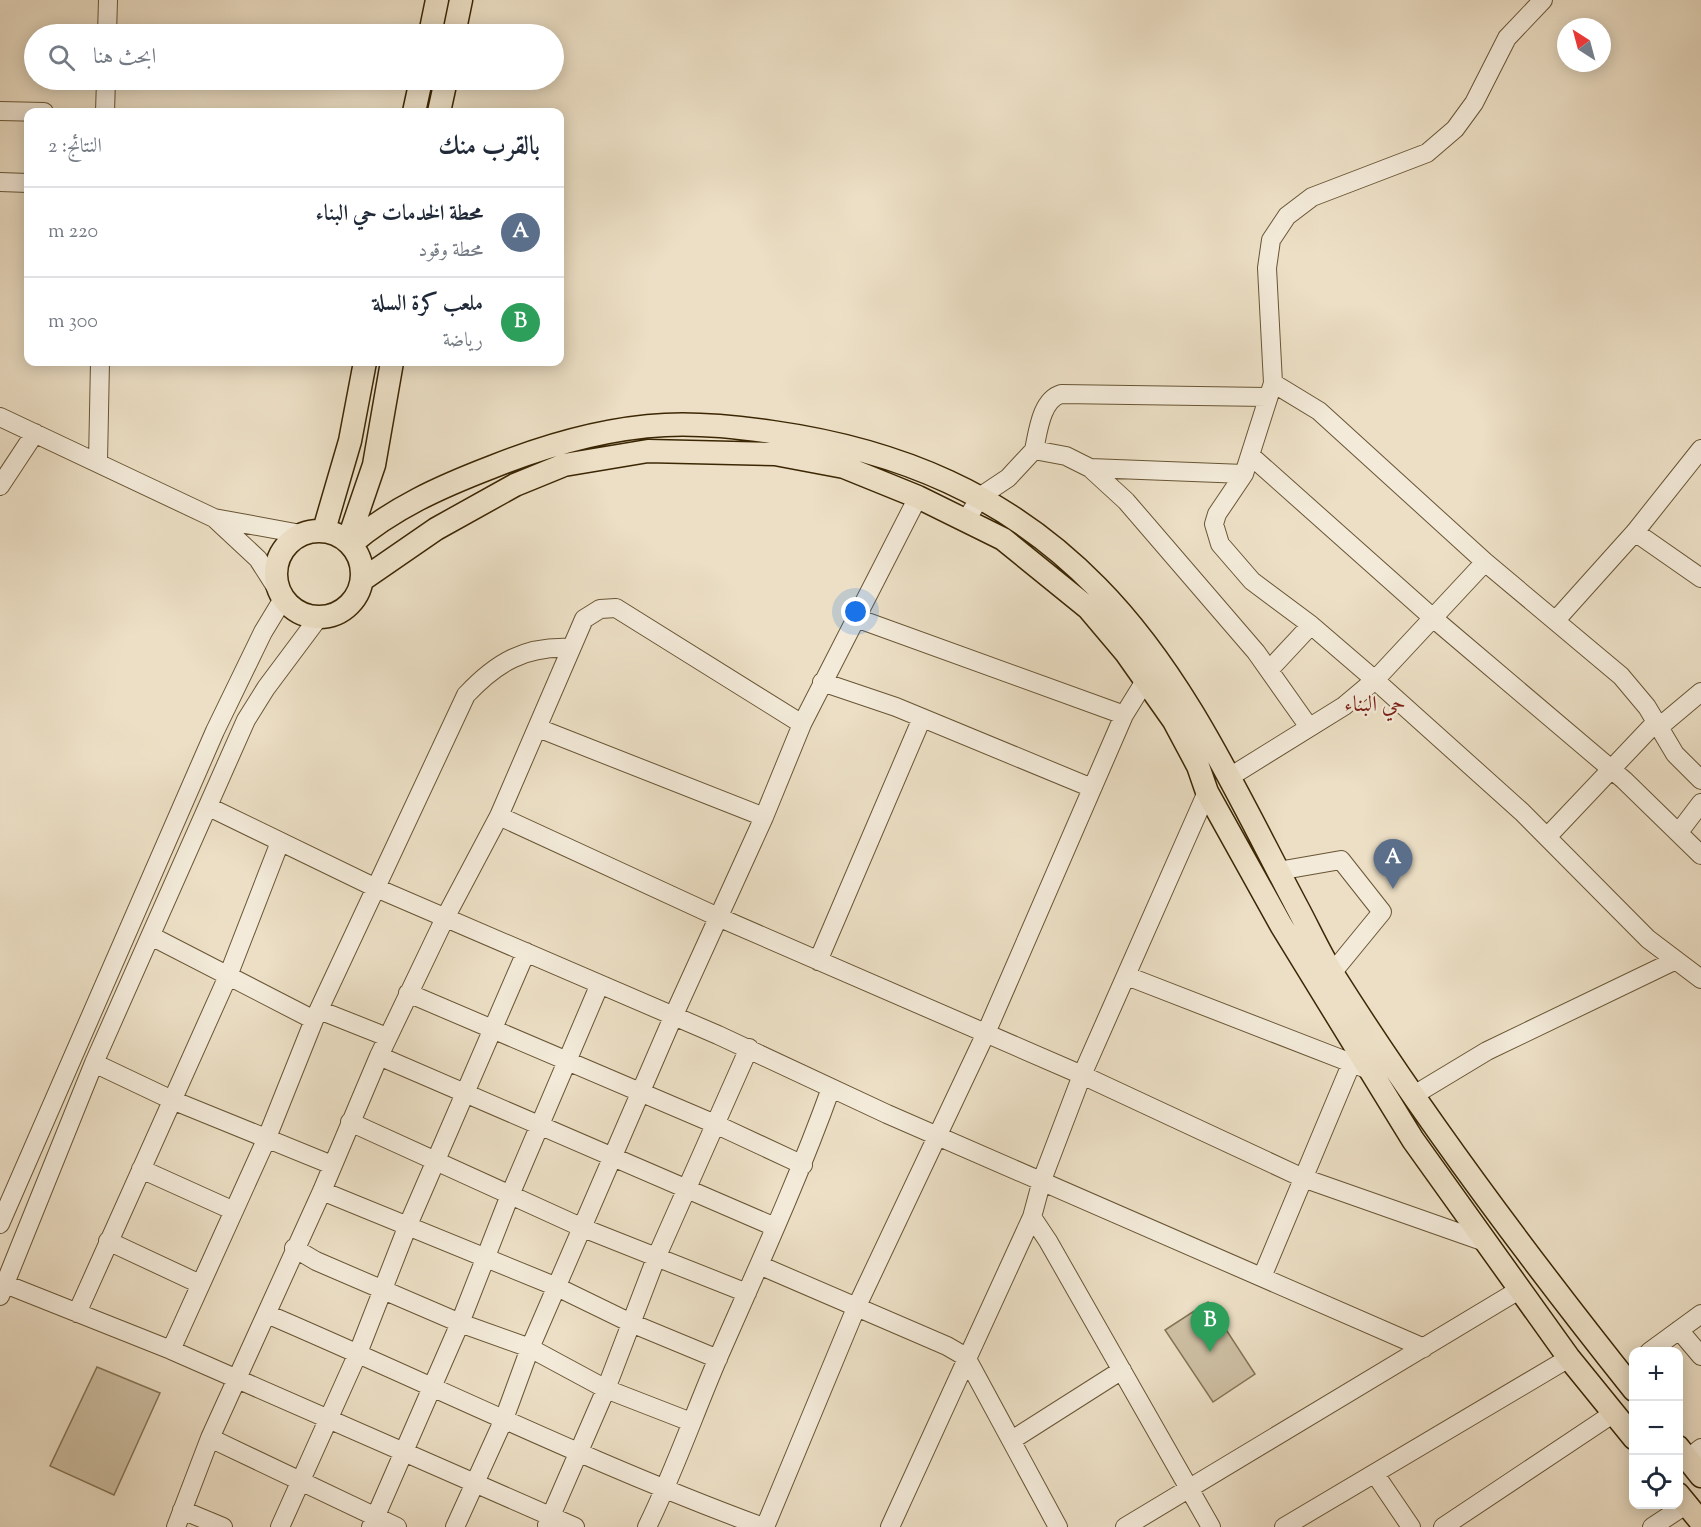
<!DOCTYPE html>
<html lang="ar">
<head>
<meta charset="utf-8">
<style>
	body { margin:0; font-family:"Sorts Mill Goudy",Amiri,serif; background:#f2f2f3; color:#1f2937; direction:rtl }
	.controls { position:absolute; right:18px; bottom:18px; display:grid; overflow:hidden; border-radius:12px; box-shadow:0 3px 15px #0003 }
	.controls button { width:54px; height:54px; display:grid; place-items:center; padding:0; border:0; border-bottom:2px solid #e0e1e3; background:#fff; color:#1f2937; font:30px sans-serif }
	.compass { position:absolute; left:1557px; top:18px; width:54px; height:54px; border-radius:50%; background:#fff; box-shadow:0 3px 15px #0003; rotate:324deg }
	.you { position:absolute; left:856px; top:612px; width:21px; height:21px; margin:-15px; border:4px solid #fff; border-radius:50%; background:#1a73e8; box-shadow:0 0 0 9px #1a73e833 }
	.badge { display:grid; place-items:center; width:39px; height:39px; border-radius:50%; background:#8f2418; color:#fff; font-size:20px; font-weight:700 }
	.pin { position:absolute; translate:-50% -50px; filter:drop-shadow(0 2px 3px #0008) }
	.pin::after { content:''; position:absolute; top:32px; width:21px; height:18px; background:inherit; clip-path:polygon(0 0,100% 0,50% 100%) }
	.list { margin:0; padding:0; list-style:none }
	h2 { display:flex; justify-content:space-between; align-items:center; height:78px; margin:0; padding:0 24px; font-size:26px }
	h2 small { font-size:20px; font-weight:400; color:#747a83 }
	.list li { display:grid; grid-template-columns:39px 1fr auto; gap:18px; align-items:center; box-sizing:border-box; height:90px; padding:0 24px; border-top:2px solid #e0e1e3 }
	.list b { display:block; font-size:22px; white-space:nowrap }
	.list p { margin:0; font-size:20px; white-space:nowrap; color:#747a83 }
	.list em { font-size:20px; font-style:normal; color:#747a83 }
	.icon { flex:none; width:33px; height:33px; fill:none; stroke:currentColor; stroke-width:2; stroke-linecap:round; stroke-linejoin:round }
	.map { position:relative; flex:none; width:1701px; height:1527px; overflow:hidden; direction:ltr }
	.search { position:absolute; background:#fff; box-shadow:0 3px 15px #0003; left:24px; top:24px; width:540px; height:66px; display:flex; align-items:center; gap:15px; box-sizing:border-box; padding:0 21px; border-radius:33px; color:#747a83; font-size:22px }
	.panel { position:absolute; background:#fff; box-shadow:0 3px 15px #0003; left:24px; top:108px; width:540px; height:258px; border-radius:12px; direction:rtl }
	.map>svg:first-child { display:block }
	.green { fill:#cec0a4; stroke:#857454; stroke-width:1.5 }
	.lines { fill:none; stroke-linecap:round; stroke-linejoin:round }
	.minor-casing { stroke:#685534; stroke-width:20 }
	.major-casing { stroke:#3c2704; stroke-width:25 }
	.minor { stroke:#f3ead9; stroke-width:18 }
	.major { stroke:#ecdfc5; stroke-width:22 }
	.labels { text-anchor:middle; dominant-baseline:central; stroke-width:4.5; stroke-linejoin:round; paint-order:stroke }
	.neighbourhood-label { font-size:22px; fill:#7a1f14; stroke:#f3ead9 }
</style>
</head>
<body>
<div class="map">
<svg width="1701" height="1527" viewBox="0 0 1701 1527">
	<rect width="100%" height="100%" fill="#ecdfc5"/>
	<filter id="stains"><feTurbulence type="fractalNoise" baseFrequency=".00333" numOctaves="4"/><feColorMatrix values="0 0 0 0 .2 0 0 0 0 .09 0 0 0 0 .02 0 0 0 .5 -.17"/></filter>
	<radialGradient id="worn" r=".72"><stop offset=".6" stop-color="#630" stop-opacity="0"/><stop offset="1" stop-color="#630" stop-opacity=".3"/></radialGradient>
	<path class="green" d="M1208 1302 1255 1374 1213 1402 1165 1330Z
		M97 1367 160 1393 114 1495 50 1466Z"/>
	<g class="lines">
		<defs>
			<path id="minor" d="M1543 0 1507 38 1474 103 1455 129 1427 153 1312 197 1287 216 1271 240 1267 268 1273 383 1244 474 1217 514 1214 524 1220 544 1252 581 1311 625 1375 680 1522 812 1648 939 1701 979
				M107 34 108 0
				M0 111 44 112
				M105 112 106 80
				M0 182 28 183
				M1273 383 1319 411 1485 562 1621 676 1647 707 1675 754 1701 780
				M0 417 214 518 301 534
				M1034 450C1038 432 1041 400 1061 394L1267 397
				M1251 456 1433 618 1624 780 1701 855
				M98 461 100 362
				M1090 468 1244 474
				M0 486 35 433
				M214 518 258 559 281 595
				M966 520 981 496 1008 478 1034 450 1066 456 1090 468 1126 501 1256 652 1309 727
				M1635 532 1701 578
				M856 618 1124 715
				M1556 620 1635 532 1701 449
				M1270 669 1311 625
				M822 682 896 707 1092 788
				M538 728 764 817
				M1658 728 1701 692
				M1228 778 1344 706 1375 680 1485 562
				M209 807 374 887 718 1035 887 1114 1424 1348
				M499 816 718 917 1082 1075 1303 1178 1488 1243
				M1679 832 1701 803
				M1547 837 1655 723
				M1278 871 1341 860 1382 912 1332 973
				M151 936 314 1020
				M818 961 922 718
				M1127 976 1372 1071
				M408 993 715 1124 803 1165
				M319 1010 387 1037
				M379 1056 775 1227
				M94 1063 172 1100 332 1165
				M1414 1095 1487 1051 1674 961
				M350 1122 583 1228 747 1293
				M141 1169 234 1211
				M322 1191 557 1287 631 1323 718 1359
				M1032 1217 1048 1241 1211 1527
				M0 1224 215 731 263 632 283 599
				M108 1241 200 1284
				M294 1248 316 1261 460 1323 530 1348 606 1389 691 1422
				M759 1265 947 1346 966 1357 1058 1527
				M1262 1277 1352 1062
				M5 1284 171 1350 575 1527
				M0 1296 94 1063 246 720 266 688 319 617
				M77 1313 228 976 280 842
				M267 1314C433 1385 594 1465 763 1527
				M1679 1330 1701 1356
				M171 1350 266 1140 314 1020 466 695C497 662 525 646 570 648
				M1649 1352 1701 1314
				M210 1438 397 1527
				M1012 1440 1122 1370
				M1687 1459 1701 1448
				M1375 1474 1411 1527
				M182 1510 223 1527
				M547 1525 606 1389 656 1258 749 1048
				M176 1527 210 1438 322 1191 379 1056 445 918 499 816 584 619 600 609 616 608 802 724
				M280 1527 358 1353 408 1225 526 952
				M371 1527 460 1323 510 1195 599 986
				M455 1527 504 1419 530 1348 673 1017 764 817 802 724 918 497
				M647 1527C674 1472 694 1414 718 1358 757 1269 798 1180 831 1088
				M765 1527 856 1308 986 1033 1124 715 1145 681
				M890 1527 1032 1217 1042 1180 1082 1075 1207 792
				M1125 1527 1519 1290
				M1284 1527 1569 1358
				M1443 1527 1614 1413
				M1652 1527 1687 1504"/>
			<path id="major" d="M430 34 437 0
				M454 34 461 0
				M414 112 421 80
				M439 112 446 80
				M324 530 350 441 365 362
				M276 574a43 43 0 1 1 86 0a43 43 0 1 1-86 0Z
				M348 541 374 465 392 362
				M351 544C393 508 440 487 492 467 547 445 605 428 665 425 701 423 737 427 772 432 899 450 1007 495 1097 587 1185 676 1238 796 1296 905 1309 929 1320 954 1334 976 1425 1120 1528 1257 1634 1390
				M362 580 436 529 515 485 564 465 648 451 775 454 844 467 918 497 1003 539 1088 608 1126 653 1174 721 1198 766 1207 792 1281 925 1413 1140 1569 1358 1634 1438
				M1678 1447 1701 1476
				M1678 1494 1701 1522"/>
		</defs>
		<use href="#minor" class="minor-casing"/>
		<use href="#major" class="major-casing"/>
		<use href="#minor" class="minor"/>
		<use href="#major" class="major"/>
	</g>
	<g class="labels">
		<g class="neighbourhood-label">
			<text x="1375" y="706">حي البناء</text>
		</g>
	</g>
	<rect width="100%" height="100%" filter="url(#stains)"/>
	<rect width="100%" height="100%" fill="url(#worn)"/>
</svg>
<div class="controls">
<button>+</button>
<button>−</button>
<button><svg class="icon" aria-label="locate" viewBox="0 0 24 24"><circle cx="12" cy="12" r="6"/><path d="M12 2v4M12 18v4M2 12h4M18 12h4"/></svg></button>
</div>
<svg class="compass" viewBox="-18 -18 36 36"><path d="M0-13l5 13h-10z" fill="#e53935"/><path d="M0 13l5-13h-10z" fill="#747a83"/></svg>
<div class="you"></div>
<div class="pin badge" style="left:1393px;top:889px;background:#5c6f8a">A</div>
<div class="pin badge" style="left:1210px;top:1352px;background:#2e9e5b">B</div>
<div class="search"><svg class="icon" aria-label="search" viewBox="0 0 24 24"><circle cx="10" cy="10" r="6"/><path d="M15 15l6 6"/></svg>ابحث هنا</div>
<section class="panel">
<h2>بالقرب منك<small>النتائج: 2</small></h2>
<ul class="list">
<li><span class="badge" style="background:#5c6f8a">A</span><div><b>محطة الخدمات حي البناء</b><p>محطة وقود</p></div><em>220 m</em></li>
<li><span class="badge" style="background:#2e9e5b">B</span><div><b>ملعب كرة السلة</b><p>رياضة</p></div><em>300 m</em></li>
</ul>
</section>
</div>
</body>
</html>
